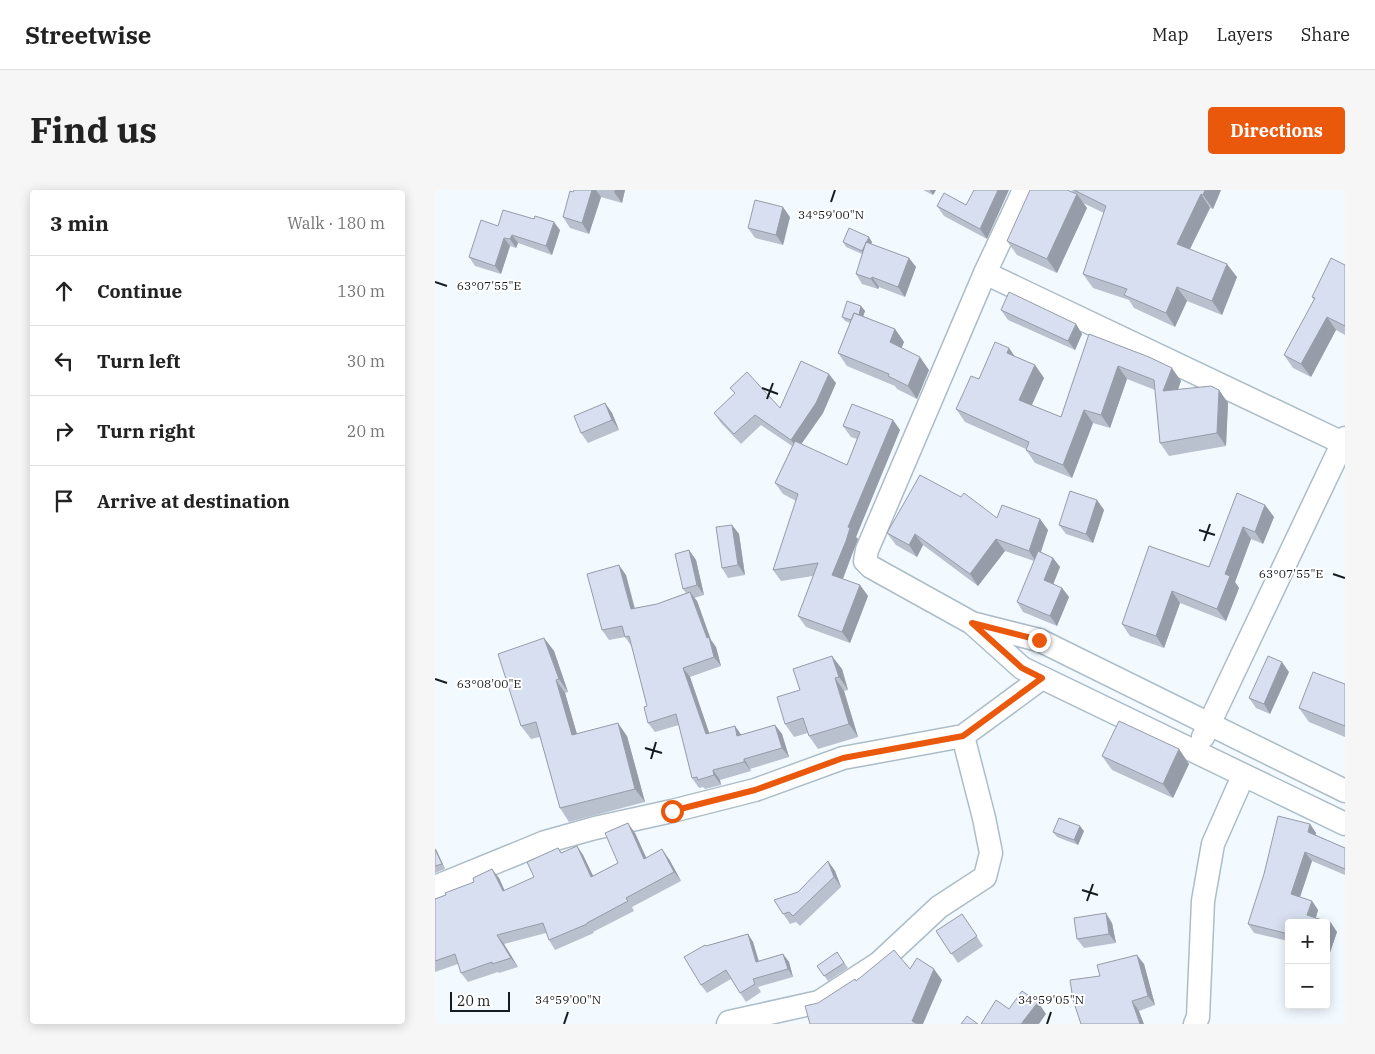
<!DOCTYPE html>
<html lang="en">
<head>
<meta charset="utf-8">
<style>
	body { margin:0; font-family:"IBM Plex Serif",serif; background:#f6f6f6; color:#222 }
	.controls { position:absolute; right:15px; bottom:15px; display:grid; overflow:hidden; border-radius:5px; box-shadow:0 2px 12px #0003 }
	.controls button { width:45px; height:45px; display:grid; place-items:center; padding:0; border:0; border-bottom:1px solid #e0e0e0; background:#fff; color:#222; font:25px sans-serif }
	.scale { position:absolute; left:15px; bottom:12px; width:60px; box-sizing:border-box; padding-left:5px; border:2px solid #151b1f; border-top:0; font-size:14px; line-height:18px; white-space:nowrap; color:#151b1f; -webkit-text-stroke:4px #fff; paint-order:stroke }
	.stop { position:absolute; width:15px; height:15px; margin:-11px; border:4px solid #ea580c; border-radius:50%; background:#fff }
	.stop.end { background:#ea580c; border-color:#fff; box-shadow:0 1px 5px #0008 }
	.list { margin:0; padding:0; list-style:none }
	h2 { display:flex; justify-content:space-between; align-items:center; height:65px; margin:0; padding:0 20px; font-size:21px }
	h2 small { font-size:16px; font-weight:400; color:#767676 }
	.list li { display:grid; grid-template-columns:32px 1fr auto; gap:15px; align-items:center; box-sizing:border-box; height:70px; padding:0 20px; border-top:1px solid #e0e0e0 }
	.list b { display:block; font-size:19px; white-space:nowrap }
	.list em { font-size:16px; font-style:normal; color:#767676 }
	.icon { flex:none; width:28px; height:28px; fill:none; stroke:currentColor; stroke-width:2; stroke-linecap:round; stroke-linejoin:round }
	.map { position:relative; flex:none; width:910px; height:834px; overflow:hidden; border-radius:5px }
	header { display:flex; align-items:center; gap:30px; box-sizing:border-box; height:70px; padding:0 25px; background:#fff; border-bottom:1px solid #e0e0e0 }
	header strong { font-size:24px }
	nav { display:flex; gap:28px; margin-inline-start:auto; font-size:18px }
	.intro { display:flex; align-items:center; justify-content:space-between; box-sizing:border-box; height:120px; padding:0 30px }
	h1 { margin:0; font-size:35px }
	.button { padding:12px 22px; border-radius:5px; background:#ea580c; color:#fff; font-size:18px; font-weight:700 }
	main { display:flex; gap:30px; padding:0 30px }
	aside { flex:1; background:#fff; border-radius:5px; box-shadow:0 2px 12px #0003 }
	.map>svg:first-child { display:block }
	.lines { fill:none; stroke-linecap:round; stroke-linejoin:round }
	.minor-casing { stroke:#acbdc8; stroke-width:25 }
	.minor { stroke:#fff; stroke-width:22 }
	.wall { fill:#b9c0ce }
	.shaded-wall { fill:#969ca8 }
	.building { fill:#d7dff0; stroke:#969ca8 }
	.route { stroke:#ea580c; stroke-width:6 }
	.ticks { fill:none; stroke:#151b1f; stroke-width:2 }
	.ticks-label { font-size:12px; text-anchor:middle; fill:#151b1f; stroke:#fff; stroke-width:4; stroke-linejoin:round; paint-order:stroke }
</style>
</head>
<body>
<header>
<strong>Streetwise</strong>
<nav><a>Map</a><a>Layers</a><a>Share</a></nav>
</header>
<div class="intro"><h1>Find us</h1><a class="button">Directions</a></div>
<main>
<aside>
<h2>3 min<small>Walk · 180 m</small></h2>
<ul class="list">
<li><svg class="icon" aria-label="ahead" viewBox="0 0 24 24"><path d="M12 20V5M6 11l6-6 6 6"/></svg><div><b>Continue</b></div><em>130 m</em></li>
<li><svg class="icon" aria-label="left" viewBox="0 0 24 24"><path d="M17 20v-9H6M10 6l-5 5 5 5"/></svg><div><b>Turn left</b></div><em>30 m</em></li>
<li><svg class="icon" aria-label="right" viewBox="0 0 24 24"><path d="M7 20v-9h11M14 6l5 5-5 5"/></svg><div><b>Turn right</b></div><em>20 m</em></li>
<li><svg class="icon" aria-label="arrive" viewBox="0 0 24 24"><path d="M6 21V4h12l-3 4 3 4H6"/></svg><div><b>Arrive at destination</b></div></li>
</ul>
</aside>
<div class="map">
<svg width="910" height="834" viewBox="0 0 910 834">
	<rect width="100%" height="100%" fill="#f3faff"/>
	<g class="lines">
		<defs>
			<path id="minor" d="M589 0 550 83 432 360 430 371 436 377 537 433 587 478 910 634
				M550 83 910 254
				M540 434 604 450 910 601
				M768 547 910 248
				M0 697 110 652 160 638 237 621 320 600 408 568 528 546 607 488
				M293 834 294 832 384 812 444 773 504 717 550 687 556 663 549 628 528 546
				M760 834 763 827 768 711 778 654 808 586"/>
		</defs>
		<use href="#minor" class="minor-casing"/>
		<use href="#minor" class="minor"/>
	</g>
	<path class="wall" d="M139 0H190L187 13 166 7 154 44 135 38 128 27Z
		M488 0H501L498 5Z
		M636 0H786L778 19 775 18 755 59 802 87 787 125 752 111 740 137 699 118 694 110 658 98 648 84 669 23 648 13 652 18 622 83 582 65 572 51 638 2Z
		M531 15 552 49 509 26 502 16Z
		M355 27 348 55 320 48 313 38Z
		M63 36 125 40 117 65 83 53 81 58 75 56 66 84 40 76 34 67Z
		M408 52H437L436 54 474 68 481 77 470 107 444 97 443 99 427 94 421 84 427 64 411 57Z
		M910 75V145L901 140 876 187 858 178 849 165 879 110 877 107Z
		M426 116 430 121 428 126 460 139 469 152 466 158 494 180 482 209 462 199 460 196 412 176 403 163 415 133 410 131 407 127Z
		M566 120 641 134 647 144 640 160 573 130Z
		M654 144 746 191 743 200H784L793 213 791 256 734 266 725 253 720 200 692 189 675 238 658 233 637 288 600 273 591 260V259L530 232 521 219 544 189 574 158 579 166 600 175 609 188 597 215 626 227Z
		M401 193 388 223 366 254 412 275 422 249 416 247 408 236 458 230 465 240 421 347 423 349 418 362 408 389 425 395 433 406 415 453 371 437 363 426 378 386 346 391 338 380 361 311 348 304 340 293 357 256 326 235 306 254 286 233 279 223 300 204 295 198 345 218Z
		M170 213 177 223 184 240 153 253 146 243Z
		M802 303 830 315 839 327 828 354 816 349 800 392 804 398 791 431 745 413 729 458 695 446 687 434 774 377Z
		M662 310 669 320 658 353 631 344 624 335Z
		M562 328 605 329 613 340 606 362 618 368 625 377 618 394 627 398 634 407 622 436 588 422 582 412 599 371 570 361 543 396 488 355 482 367 461 355 452 343Z
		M297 335 304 344 310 385 293 388 287 378Z
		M254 360 261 370 269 405 259 408 262 411 276 450 281 457 286 476 255 487 274 543 300 536 306 545 340 535 347 544 354 567 315 579 316 581 285 590 286 595 270 599 268 597 264 598 257 588 244 535 220 542 213 533 212 516 197 457 190 447 174 450 167 440 191 385 200 418 222 414 251 403 248 399Z
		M109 448 119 461 133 502 130 503 142 544 192 546 210 612 134 632 125 618 105 547 96 549 86 536Z
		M407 479 413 500 409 501 423 547 383 559 374 546 373 543 359 547 350 534 365 500Z
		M854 482 835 524 821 518 814 508Z
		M910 494V547L874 532 864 518Z
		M744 559 754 574 738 608 677 580 667 566Z
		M875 634 881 643V645L910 658V685L877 671 865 707 877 711 883 720 881 728 896 733 902 742 891 774V733H854V757L852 755 853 751 819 743 813 734Z
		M649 641 643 655 622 647 618 642Z
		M200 643 211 668 234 669 246 691 197 717 199 721 158 742 159 743 120 760 114 750 111 743 69 754 83 777 64 783 63 782 33 792 26 783 23 774 0 782V709L64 688 70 701 99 687 123 658 127 663 142 656 148 665 158 686 183 673Z
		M0 658 10 679 0 683Z
		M393 671 400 681 406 697 365 736 361 732 355 734 339 710 363 702Z
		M527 724 548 756 523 773 501 741Z
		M677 733 681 753 649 758 642 749Z
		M313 744 318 752 324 771 348 764 354 772 358 787 323 797 326 802 311 812 296 789 272 803 266 795 271 756Z
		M402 762 413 778 393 791 382 776Z
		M709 774 720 815 704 821 665 786Z"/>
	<path class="shaded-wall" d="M157 0H161L166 7 154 44 147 33Z
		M180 0H190L187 13 179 2Z
		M495 0H501L498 5Z
		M563 0H574L552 49 545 39Z
		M770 0H786L778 19 768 5Z
		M642 4 652 18 622 83 612 69Z
		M766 4 775 18 751 67 742 54Z
		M348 17 355 27 348 55 341 45Z
		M119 32 125 40 117 65 111 56Z
		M77 45 83 53 81 58 75 49Z
		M434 47 437 52 431 66 427 61Z
		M69 48 75 56 66 84 60 76Z
		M474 68 481 77 470 107 463 97Z
		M792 74 802 87 787 125 777 111Z
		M437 87 444 97 443 99 436 89Z
		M742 97 752 111 740 137 731 123Z
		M426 116 430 121 425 136 421 131Z
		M892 127 901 140 876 187 866 174Z
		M641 134 647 144 640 160 633 151Z
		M460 139 469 152 464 165 455 152Z
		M574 158 583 171 572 163Z
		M485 167 494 180 482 209 473 196Z
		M600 175 609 188 593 223 584 210Z
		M683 176 692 189 675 238 666 225Z
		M737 178 746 191 737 214 728 201Z
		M394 184 401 193 388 223 363 259 356 250Z
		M784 200 793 213 791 256 782 243Z
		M170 213 177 223 184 240 177 230Z
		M649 220 658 233 637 288 628 275Z
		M458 230 465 240 421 347 423 349 418 362 405 396 397 385 413 337Z
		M662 310 669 320 658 353 651 344Z
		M830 315 839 327 828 354 820 342Z
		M605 329 613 340 602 373 594 361Z
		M297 335 304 344 310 385 303 375Z
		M808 337 816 349 800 392 804 398 791 431 782 419 790 384Z
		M480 344 488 355 482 367 474 355Z
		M561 349 570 361 543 396 535 384Z
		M254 360 261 370 269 405 262 395Z
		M618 368 625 377 616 400 609 390Z
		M184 375 191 385 202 429 196 419Z
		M425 395 433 406 415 453 407 442Z
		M627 398 634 407 622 436 615 426Z
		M737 401 745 413 729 458 721 446Z
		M255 402 262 411 276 450 281 457 286 476 279 467Z
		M109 448 119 461 133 502 124 489Z
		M397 466 407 479 413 500 404 487Z
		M847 472 854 482 835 524 829 514Z
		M248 478 255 487 278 554 271 544Z
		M400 488 409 501 423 547 414 534Z
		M121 490 130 503 146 558 137 545Z
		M183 533 192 546 210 612 200 599Z
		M340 535 347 544 354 567 347 558Z
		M300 536 307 546H302Z
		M744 559 754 574 738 608 728 594Z
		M309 569 315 579 316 581 309 572Z
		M278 580 285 590 286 595 279 585Z
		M193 633 200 643 216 678 209 669Z
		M875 634 881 643 879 651 873 642Z
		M645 636 649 641 643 655 639 650Z
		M142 656 148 665 163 696 156 687Z
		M0 658 2 661 10 679 7 674Z
		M227 659 234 669 246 691 239 682Z
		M870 662 877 671 863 713 856 704Z
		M393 671 400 681 406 697 399 687Z
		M57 679 64 688 74 711 68 701Z
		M877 711 883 720 879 733 872 725Z
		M671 723 677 733 681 753 674 744Z
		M896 733 902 742 891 774V746Z
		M313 744 318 752 326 780 321 772Z
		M62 745 69 754 83 777 76 768Z
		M348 764 354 772 358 787 353 779Z
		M702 765 709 774 720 815 713 806Z
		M499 779 507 790 488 834H478L477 831Z
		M697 811 704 821 709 834H705Z
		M603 812 611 824 604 834H586Z"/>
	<path class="building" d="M139 0H157L147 33 128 27 135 1 138 2Z
		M539 0H563L545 39 502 16 509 3 531 15Z
		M595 0H632L642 4 612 69 572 51Z
		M639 0H770L768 5 766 4 742 54 792 74 777 111 742 97 731 123 689 105 692 99 648 84 671 16Z
		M320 10 348 17 341 45 313 38Z
		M68 20 99 29 100 26 119 32 111 56 77 45 75 49 69 48 60 76 34 67 46 30 63 36Z
		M414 38 434 47 427 61 408 52Z
		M431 52 474 68 463 97 437 87 436 89 421 84Z
		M896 68 910 75V136L892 127 866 174 849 165 880 108 877 107Z
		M574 102 641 134 633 151 566 120Z
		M412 111 426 116 424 125 419 123 416 130 407 127Z
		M419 123 460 139 455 152 485 167 473 196 453 186 454 184 403 163Z
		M654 144 714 167 737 178 728 201 776 196 784 200 782 243 725 253 719 190 683 176 666 225 649 220 628 275 591 260 594 252 521 219 536 186 544 189 560 152 574 158 572 163 600 175 584 210 626 227Z
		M366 171 394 184 381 213 356 250 320 225 299 244 279 223 300 203 295 198 312 182 345 218Z
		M170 213 177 230 146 243 139 226Z
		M417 214 458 230 413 337 415 338 411 351 397 385 425 395 407 442 363 426 383 373 338 380 363 304 340 293 360 251 412 275 425 242 408 236Z
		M485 285 526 307 529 303 562 328 567 315 605 329 594 361 561 349 535 384 480 344 474 355 452 343Z
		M635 301 662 310 651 344 624 335Z
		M802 303 830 315 820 342 808 337 790 384 795 386 782 419 737 401 721 446 687 434 714 356 774 377Z
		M297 335 303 375 287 378 281 337Z
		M254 360 262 395 248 399 240 364Z
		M603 361 618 368 609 390 627 398 615 426 582 412Z
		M184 375 196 419 222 414 255 402 272 448 274 447 279 467 248 478 271 544 300 536 302 546 340 535 347 558 309 569V572L278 580 279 585 263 590 262 587 257 588 241 524 213 533 209 517 212 516 194 446 190 447 187 436 167 440 152 384Z
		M109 448 124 489 121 490 137 545 183 533 200 599 125 618 101 532 86 536 63 464Z
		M397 466 404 487 400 488 414 534 374 546 368 528 350 534 342 507 365 500 358 479Z
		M833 466 847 472 829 514 814 508Z
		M878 482 910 494V536L864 518Z
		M684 531 744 559 728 594 667 566Z
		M843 626 875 634 873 642 910 658V679L870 662 856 704 877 711 872 725 896 733 891 746V733H854V744L813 734 829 684Z
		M624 628 645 636 639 650 618 642Z
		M193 633 209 669 227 659 239 682 191 708 193 711 152 733V734L114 750 108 733 62 745 76 768 57 774V772L26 783 20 764 0 771V709L11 705 10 703 39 692 38 688 57 679 68 701 99 687 92 672 123 658 126 663 142 656 156 687 183 673 170 643Z
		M0 659 7 674 0 676Z
		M393 671 399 687 358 726 354 722 348 724 339 710 363 702Z
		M671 723 674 744 642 749 639 728Z
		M527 724 542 746 516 764 501 741Z
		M313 744 321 772 348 764 353 779 318 789 320 794 305 803 291 780 266 795 249 767 270 755 271 756Z
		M459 760 475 779 482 768 499 779 477 831 482 834H375L370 816 383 813 420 789 421 791Z
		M402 762 409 773 389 786 382 776Z
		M702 765 713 806 697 811 705 834H646L638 810 635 790 665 786 662 775Z
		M587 801 603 812 586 834H546L561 810 574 819Z
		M532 826 543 834H526Z"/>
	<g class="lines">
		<path class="route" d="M237 621 320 600 408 568 528 546 607 488 587 478 537 433 604 450"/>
	</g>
	<path class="ticks" d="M396 12 400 0M0 92 12 96M327 198 343 204M332 209 338 193M764 340 780 345M769 351 775 334M898 384 910 388M0 489 12 493M210 558 227 563M216 569 221 552M647 700 663 705M652 711 658 694M129 834 133 822M612 834 616 822"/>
	<g class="ticks-label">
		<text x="396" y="29">34°59'00"N</text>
		<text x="54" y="100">63°07'55"E</text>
		<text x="856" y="388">63°07'55"E</text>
		<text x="54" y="498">63°08'00"E</text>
		<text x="133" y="814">34°59'00"N</text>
		<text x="616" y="814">34°59'05"N</text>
	</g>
</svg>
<div class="controls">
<button>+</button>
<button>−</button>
</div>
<div class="scale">20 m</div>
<div class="stop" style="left:237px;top:621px"></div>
<div class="stop end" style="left:604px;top:450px"></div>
</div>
</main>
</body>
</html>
